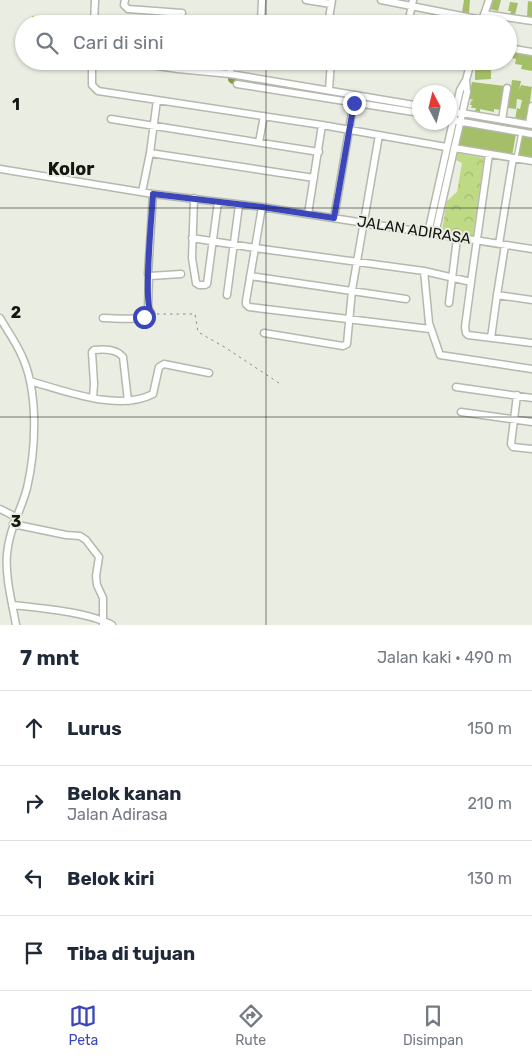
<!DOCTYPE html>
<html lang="id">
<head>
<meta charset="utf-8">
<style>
	body { margin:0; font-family:Rubik,sans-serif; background:#f6f6f7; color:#1f2937 }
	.compass { position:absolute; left:412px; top:85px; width:45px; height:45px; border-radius:50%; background:#fff; box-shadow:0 1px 4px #0004; rotate:353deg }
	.stop { position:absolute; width:15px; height:15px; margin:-11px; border:4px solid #3b46ba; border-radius:50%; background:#fff }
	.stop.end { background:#3b46ba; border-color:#fff; box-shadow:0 1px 5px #0008 }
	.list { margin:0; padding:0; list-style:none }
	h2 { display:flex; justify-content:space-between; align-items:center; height:65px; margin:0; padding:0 20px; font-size:21px }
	h2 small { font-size:16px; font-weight:400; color:#747a83 }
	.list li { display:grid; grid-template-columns:32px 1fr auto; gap:15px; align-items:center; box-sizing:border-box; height:75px; padding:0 20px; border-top:1px solid #e0e1e3 }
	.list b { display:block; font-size:19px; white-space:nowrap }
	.list p { margin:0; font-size:16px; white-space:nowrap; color:#747a83 }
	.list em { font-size:16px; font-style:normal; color:#747a83 }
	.icon { flex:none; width:28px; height:28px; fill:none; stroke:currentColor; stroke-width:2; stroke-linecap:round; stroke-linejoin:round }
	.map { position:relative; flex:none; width:532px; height:625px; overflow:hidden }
	.search { position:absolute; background:#fff; box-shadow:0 1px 4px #0004; left:15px; right:15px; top:15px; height:55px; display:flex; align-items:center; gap:12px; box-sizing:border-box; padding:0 18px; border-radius:28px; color:#747a83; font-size:19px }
	.sheet { height:365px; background:#fff }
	nav { display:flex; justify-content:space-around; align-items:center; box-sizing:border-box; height:70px; border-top:1px solid #e0e1e3; background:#fff; font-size:14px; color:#747a83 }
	nav a { display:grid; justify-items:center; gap:2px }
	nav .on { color:#3b46ba }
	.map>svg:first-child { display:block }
	.park { fill:url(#park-crowns) }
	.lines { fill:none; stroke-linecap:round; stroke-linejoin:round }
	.river { stroke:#829b43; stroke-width:10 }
	.building { fill:#a5bf68 }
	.lane-casing { stroke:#b4b8ad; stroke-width:5.5 }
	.street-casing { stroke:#b4b8ad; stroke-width:9 }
	.path { stroke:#8b8e86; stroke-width:1; stroke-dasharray:2.5 4; stroke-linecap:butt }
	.lane { stroke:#fff; stroke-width:3 }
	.street { stroke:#fff; stroke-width:6 }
	.route { stroke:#3b46ba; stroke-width:6 }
	.grid { fill:none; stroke:#151612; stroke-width:1; stroke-opacity:0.55 }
	.labels { text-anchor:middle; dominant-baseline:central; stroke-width:4; stroke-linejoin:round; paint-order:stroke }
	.street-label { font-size:15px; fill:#151612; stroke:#e9ede2 }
	.quarter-label { font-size:18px; font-weight:bold; fill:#151612; stroke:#e9ede2 }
	.grid-label { font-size:16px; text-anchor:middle; font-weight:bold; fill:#151612; stroke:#e9ede2; stroke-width:4; stroke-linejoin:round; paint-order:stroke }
</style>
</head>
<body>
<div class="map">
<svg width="532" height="625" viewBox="0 0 532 625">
	<defs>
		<pattern id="park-crowns" width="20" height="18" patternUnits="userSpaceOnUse" patternTransform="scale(1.25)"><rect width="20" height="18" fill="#bfda85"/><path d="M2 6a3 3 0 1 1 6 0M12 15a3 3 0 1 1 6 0" fill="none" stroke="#a3ba72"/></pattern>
	</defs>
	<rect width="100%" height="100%" fill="#e9ede2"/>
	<path class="park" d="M457 153 484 158 473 236 442 230 447 201 457 192 462 163 456 160Z"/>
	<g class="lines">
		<path class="river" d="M233 79 318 94
			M450 116H451
			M464 119 532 129"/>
	</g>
	<path class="building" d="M464 0H470L469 13 462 12Z
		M493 0H501L498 11 490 9Z
		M528 1 532 2V18L527 17Z
		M510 2 518 3 515 15 510 14 511 11H508Z
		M432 12 442 13 440 24H430Z
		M32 16 49 17 48 24H31Z
		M513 53 532 56V71L521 69 522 65 515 64 516 59 512 58Z
		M67 61H83V66L67 65Z
		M475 68H491V79L475 80Z
		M512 80 521 81 519 90 521 85 532 87 527 123 515 120 517 108 520 109 522 100 517 99 516 109 508 108Z
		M472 82 505 86 501 110 494 109V112L480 109V112L475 111 476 108H471L472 105H470L471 101 474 100 468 99Z
		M462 125 516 134 512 156 457 146Z
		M521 135 532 137V159L517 157Z"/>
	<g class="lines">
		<defs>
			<path id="lane" d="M516 158 521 132"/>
			<path id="street" d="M125 0 124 5 128 9 182 13
				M306 0 331 4
				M381 0 482 20
				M484 14 532 21
				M483 18 489 0
				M261 22 262 0
				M94 24 95 0
				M234 24 237 20H242L276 24
				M328 24 332 0
				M408 24 413 0
				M508 48 532 52
				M92 61V85L98 91 322 125 446 147
				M151 65 178 69 230 74 420 106
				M230 74 232 61
				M237 84 420 113
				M329 90 331 61
				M450 111 532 125
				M111 119 319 152
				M502 120 507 88
				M457 121 532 134
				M529 124 532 106
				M259 142 264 116
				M454 148 532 161
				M150 153 314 178
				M0 169 153 194 262 207 532 249
				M142 192 150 153 157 100
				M153 194 148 274 150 276 181 274
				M194 198 192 258 196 283 199 285H205L207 284 218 202
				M262 207 246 301V304L249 307 430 329
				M308 214 322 125
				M334 218 354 101
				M428 233 460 90 466 80
				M435 234 467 92 466 80 471 61
				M192 238 255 248 424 271 471 282 489 154
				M499 244 513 158
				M505 245 497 295 532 300
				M424 271 429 323 440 355 532 369
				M250 276 406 299
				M471 282 465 327 466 333 468 335 532 343
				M227 295 239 205
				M449 303 457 238
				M0 318C7 330 15 341 21 354 39 391 36 449 27 488 21 511 9 529 7 554 5 577 12 602 16 625
				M103 318C118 318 138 322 151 313L148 307 149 275
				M264 333 343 346 347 344 352 290 379 135
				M491 338 497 295
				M30 381C65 391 118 412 153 394L159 367 164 364 209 373
				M456 387 532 398
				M517 395 511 444 513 447 532 449
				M93 398 94 384 92 352 94 350C103 349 117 349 123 357L128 401
				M461 412 532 422
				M0 509 16 517
				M13 524 66 535 80 536 86 540 99 557 96 576 97 585 103 598V625
				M12 605C40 608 88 612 112 625"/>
		</defs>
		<use href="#lane" class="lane-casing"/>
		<use href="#street" class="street-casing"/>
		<path class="path" d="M157 314H195L198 332 226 348 282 385"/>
		<use href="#lane" class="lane"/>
		<use href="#street" class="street"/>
	</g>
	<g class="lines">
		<path class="route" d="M144 317 151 313C143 301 152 214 153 194L262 207 334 218 354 103"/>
	</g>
	<path class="grid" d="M266 0V24M266 61V625M0 208H532M0 417H532"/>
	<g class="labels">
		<g class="street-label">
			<text transform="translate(414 230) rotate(9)">JALAN ADIRASA</text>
		</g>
		<g class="quarter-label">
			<text x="71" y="169">Kolor</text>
		</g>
	</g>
	<g class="grid-label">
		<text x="16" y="110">1</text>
		<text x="16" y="318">2</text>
		<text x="16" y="527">3</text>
	</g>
</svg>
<svg class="compass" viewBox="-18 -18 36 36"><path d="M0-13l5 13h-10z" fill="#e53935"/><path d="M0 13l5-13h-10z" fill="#747a83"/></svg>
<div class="stop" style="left:144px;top:317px"></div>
<div class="stop end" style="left:354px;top:103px"></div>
<div class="search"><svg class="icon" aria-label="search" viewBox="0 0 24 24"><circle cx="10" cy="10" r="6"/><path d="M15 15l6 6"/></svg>Cari di sini</div>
</div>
<section class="sheet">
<h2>7 mnt<small>Jalan kaki · 490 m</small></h2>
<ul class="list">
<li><svg class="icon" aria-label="ahead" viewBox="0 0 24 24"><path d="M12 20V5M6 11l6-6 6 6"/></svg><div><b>Lurus</b></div><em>150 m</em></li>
<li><svg class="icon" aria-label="right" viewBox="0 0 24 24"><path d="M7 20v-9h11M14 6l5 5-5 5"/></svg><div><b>Belok kanan</b><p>Jalan Adirasa</p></div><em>210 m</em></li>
<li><svg class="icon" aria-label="left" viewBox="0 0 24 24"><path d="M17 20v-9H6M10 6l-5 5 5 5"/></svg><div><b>Belok kiri</b></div><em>130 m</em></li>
<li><svg class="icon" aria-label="arrive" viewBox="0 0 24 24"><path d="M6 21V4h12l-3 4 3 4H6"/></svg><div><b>Tiba di tujuan</b></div></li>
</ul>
</section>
<nav>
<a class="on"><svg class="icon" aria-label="map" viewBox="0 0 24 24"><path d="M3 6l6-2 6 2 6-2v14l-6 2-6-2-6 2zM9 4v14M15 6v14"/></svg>Peta</a>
<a><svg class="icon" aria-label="directions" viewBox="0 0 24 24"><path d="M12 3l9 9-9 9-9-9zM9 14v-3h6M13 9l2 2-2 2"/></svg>Rute</a>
<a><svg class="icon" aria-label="saved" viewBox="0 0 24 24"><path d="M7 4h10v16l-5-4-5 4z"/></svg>Disimpan</a>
</nav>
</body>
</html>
